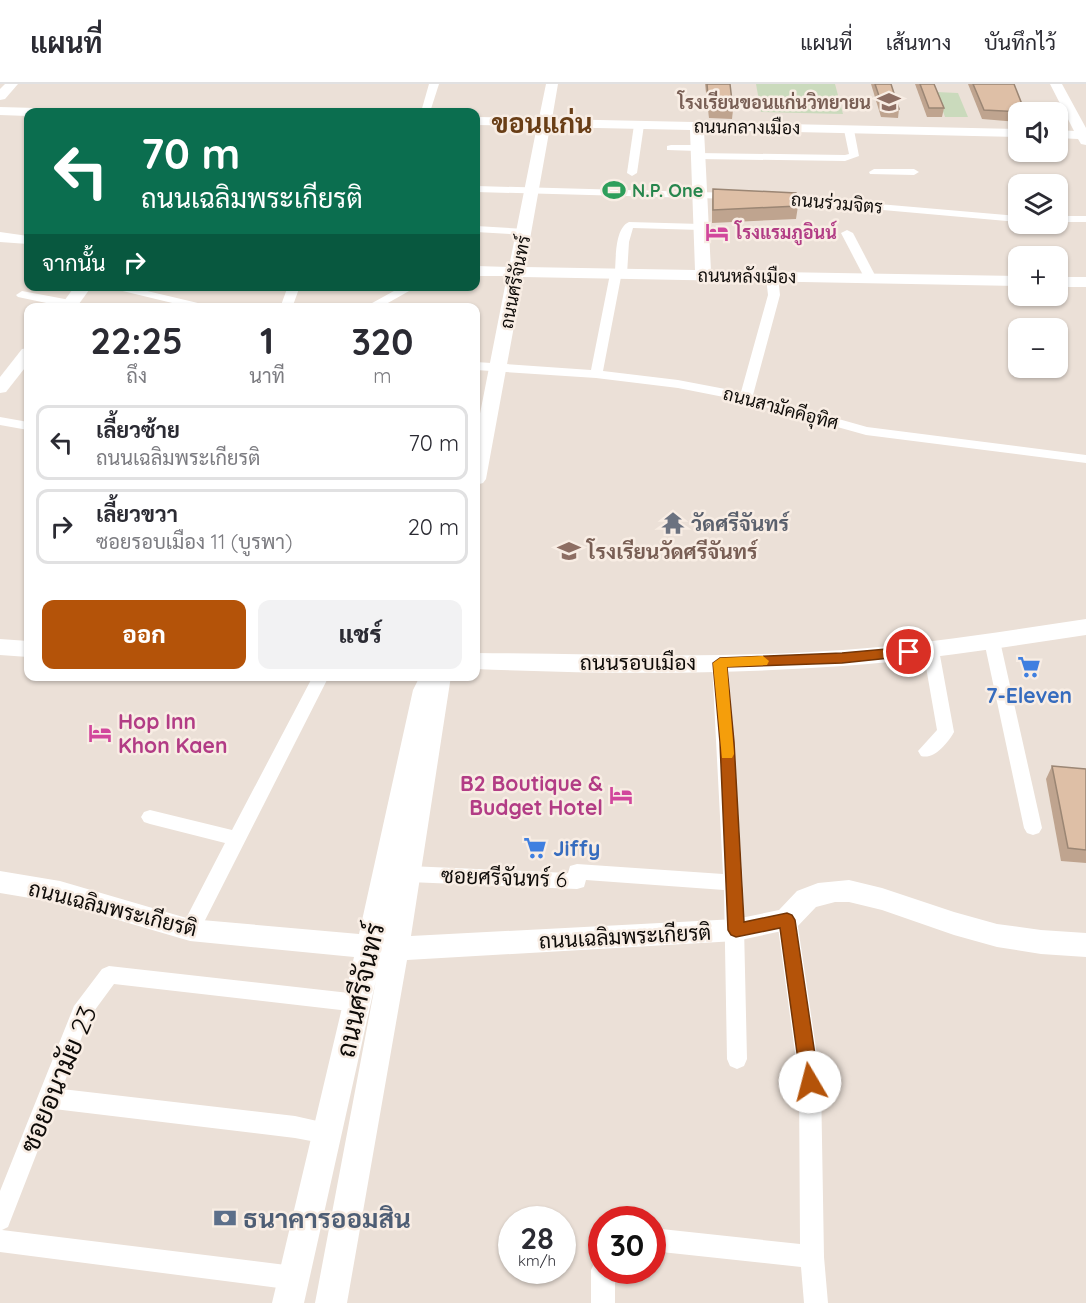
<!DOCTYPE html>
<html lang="th">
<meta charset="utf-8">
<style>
:root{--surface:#fff;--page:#f2f2f3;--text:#2b2b33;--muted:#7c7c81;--line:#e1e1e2;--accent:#b45309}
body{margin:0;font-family:Quicksand,Sarabun,sans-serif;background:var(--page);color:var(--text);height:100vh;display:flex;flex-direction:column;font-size:22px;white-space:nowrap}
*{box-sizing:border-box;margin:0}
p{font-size:20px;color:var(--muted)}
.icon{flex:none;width:33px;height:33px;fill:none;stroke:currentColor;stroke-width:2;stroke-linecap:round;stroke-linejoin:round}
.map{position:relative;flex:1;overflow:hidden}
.drawer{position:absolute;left:24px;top:219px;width:456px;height:378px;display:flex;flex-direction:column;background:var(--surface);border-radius:12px;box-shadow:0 2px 4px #0004}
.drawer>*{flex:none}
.hud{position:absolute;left:24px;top:24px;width:456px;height:183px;border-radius:12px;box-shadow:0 2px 4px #0004;background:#0b6e4f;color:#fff;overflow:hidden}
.controls{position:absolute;left:1008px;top:18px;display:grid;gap:12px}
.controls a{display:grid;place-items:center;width:60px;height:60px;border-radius:12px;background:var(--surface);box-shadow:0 2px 4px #0004;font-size:30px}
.speed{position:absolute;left:498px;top:1122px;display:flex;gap:12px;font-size:30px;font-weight:700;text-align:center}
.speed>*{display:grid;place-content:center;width:78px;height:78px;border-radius:50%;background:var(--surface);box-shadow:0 2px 4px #0004;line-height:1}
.speed small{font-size:15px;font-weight:400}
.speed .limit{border:9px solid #d22;background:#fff;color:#111}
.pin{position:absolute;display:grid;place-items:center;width:51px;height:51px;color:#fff;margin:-26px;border:3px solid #fff;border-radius:50%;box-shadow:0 2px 6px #0007}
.me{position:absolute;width:66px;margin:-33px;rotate:352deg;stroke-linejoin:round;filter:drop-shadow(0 0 4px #0008)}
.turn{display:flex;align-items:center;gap:21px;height:126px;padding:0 18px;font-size:27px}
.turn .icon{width:78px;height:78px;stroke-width:2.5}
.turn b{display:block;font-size:42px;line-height:51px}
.then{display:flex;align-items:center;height:57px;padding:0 18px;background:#0003;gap:12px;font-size:22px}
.eta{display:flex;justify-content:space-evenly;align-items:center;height:102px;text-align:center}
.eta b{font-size:36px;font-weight:800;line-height:42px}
.action{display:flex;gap:12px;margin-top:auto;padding:12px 18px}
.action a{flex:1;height:69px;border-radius:12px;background:var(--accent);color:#fff;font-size:24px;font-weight:800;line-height:69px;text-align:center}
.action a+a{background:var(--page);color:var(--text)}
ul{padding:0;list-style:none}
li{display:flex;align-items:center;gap:18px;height:75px;margin:0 12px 9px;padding:0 6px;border:3px solid var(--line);border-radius:12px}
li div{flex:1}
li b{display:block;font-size:22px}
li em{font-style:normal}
header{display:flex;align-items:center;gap:36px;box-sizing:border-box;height:84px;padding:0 30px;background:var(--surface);border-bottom:2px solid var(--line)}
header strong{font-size:28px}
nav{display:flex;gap:33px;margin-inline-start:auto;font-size:21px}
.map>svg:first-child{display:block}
.green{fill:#cadabc}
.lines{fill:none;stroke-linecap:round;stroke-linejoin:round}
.street{fill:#fff;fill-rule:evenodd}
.secondary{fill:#fff;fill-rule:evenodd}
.wall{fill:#bfa48f}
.building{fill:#debfa6;stroke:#9b8674;stroke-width:1.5}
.route{fill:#b45309;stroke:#753606;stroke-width:1.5}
.slow{fill:#f59e0b}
.labels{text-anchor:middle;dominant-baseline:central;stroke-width:5;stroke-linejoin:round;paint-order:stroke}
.far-education-label{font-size:18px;font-weight:bold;fill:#785e54;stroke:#f8ede4;text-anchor:end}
.far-street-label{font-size:18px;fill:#0e0b08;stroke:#f8ede4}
.far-leisure-label{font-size:18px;font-weight:bold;fill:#27864d;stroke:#f8ede4;text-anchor:start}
.far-hotel-label{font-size:18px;font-weight:bold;fill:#b23c85;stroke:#f8ede4;text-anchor:start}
.worship-label{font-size:21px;font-weight:bold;fill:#5b616d;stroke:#f8ede4;text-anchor:start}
.education-label{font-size:21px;font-weight:bold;fill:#785e54;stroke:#f8ede4;text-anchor:start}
.street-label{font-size:21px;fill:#0e0b08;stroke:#f8ede4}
.shop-label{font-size:21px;font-weight:bold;fill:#366cbe;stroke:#f8ede4}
.hotel-label{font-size:21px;font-weight:bold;fill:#b23c85;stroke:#f8ede4;text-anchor:start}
.near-street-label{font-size:26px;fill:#0e0b08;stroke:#f8ede4}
.near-service-label{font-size:26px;font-weight:bold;fill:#4e5e75;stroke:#f8ede4;text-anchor:start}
.far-town-label{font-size:27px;font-weight:bold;fill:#693e16;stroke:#f8ede4}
</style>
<header>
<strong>แผนที่</strong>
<nav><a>แผนที่</a><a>เส้นทาง</a><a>บันทึกไว้</a></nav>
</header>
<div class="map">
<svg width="1086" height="1219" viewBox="0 0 1086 1219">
<rect width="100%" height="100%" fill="#ebe0d7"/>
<g class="green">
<path d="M756,0h79l8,30 -82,-2z"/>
<path d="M936,8l22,1 10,24h-23z"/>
</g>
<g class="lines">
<g class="street">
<path d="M429,0h10l-9,28h-9z"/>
<path d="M639,38l5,3 -7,48 -5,3 -5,-3 7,-48z"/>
<path d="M849,43l5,3 5,26 -14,5 -147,-2 -5,-3 5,-3 147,2 4,-1 -5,-24z"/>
<path d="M671,61h26l5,3 -5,3 -30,-1v-4z"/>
<path d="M874,85h40l5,3 -5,3 -44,-1 -1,-2z"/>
<path d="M476,102l258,7 5,3 -5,3 -258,-7z"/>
<path d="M774,111l244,21v6l-248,-22v-4z"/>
<rect x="1058" y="132" width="28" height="6"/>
<path d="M629,138l72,2 5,3 -5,3 -68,-2 -4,14 -2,32 -6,3 -18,94 75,9 63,12 27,-97 -2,-18 6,-3 6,3 2,18 -27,100 114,32 219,28v8l-220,-28 -122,-34 -66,-13 -82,-10 -120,-8v-8l115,8 19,-96 5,-3c1,-14 0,-43 14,-49z"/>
<path d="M476,142l49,3 6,3 -6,3 -49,-3z"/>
<path d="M847,146l6,3 24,46 -2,2h-8l-2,-2 -24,-46z"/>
<path d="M102,202h24l93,22h-26z"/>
<path d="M288,202h12l-8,22h-12z"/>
<path d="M403,202h15l-39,22h-16z"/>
<path d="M22,207l48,9 6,4 -6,4 -52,-11 -2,-2z"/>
<path d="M0,333l28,5v8l-28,-5z"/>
<path d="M992,551l6,2 2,4 42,187 -3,5 -6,2 -6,-2 -3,-5 -40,-187 2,-4z"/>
<path d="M931,560l6,2 2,4 15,82c-6,11 -20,28 -33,24l-3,-5 19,-21 -14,-80 2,-4z"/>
<path d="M720,573l6,2 2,4 15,220 4,176 -3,7 -7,3 -7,-3 -3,-7 -3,-169 -138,-10 -2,7 -7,2 -168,-7 -7,-2 -2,-6 2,-6 7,-2 159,7 2,-7 7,-2 146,10 -11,-211 2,-4z"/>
<path d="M313,592h16l-132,260 -7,2 -7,-2 -3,-6 45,-87 -75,-19 -6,-2 -3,-5 3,-5 6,-2 82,20z"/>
<path d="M787,828l7,2 3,6 24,162 3,175 4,46h-24l-3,-36 -149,-16v-23l148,16 -1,-162 -22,-162 3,-6z"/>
<path d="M109,882l249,28 7,3 3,6 -3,6 -7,3 -244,-28 -25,34 -27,71 233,27 40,9 3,8 -3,8 -8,3 -32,-6 -241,-29 -46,118 -6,3 292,36 8,4 4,8 -4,8 -8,4 -294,-38v-61l74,-185 28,-37z"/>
<path d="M602,1175v11h13v33h-24v-33l4,-8z"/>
</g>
<g class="secondary">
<path d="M5,0h13l-13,15 -5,1v-11z"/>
<path d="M546,0h12l-6,35 466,10v8l-314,-7 7,141 307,5v10l-495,-9 -37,202 -3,4 -7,2v-51l31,-158h-31v-10l33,1 28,-141 -61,-1v-8l63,1zM550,43l140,3 5,140 -170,-3z"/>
<path d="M1050,0h12l24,44v17l-5,-1 -3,-5 -20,-1v-8l16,1z"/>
<path d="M0,23l36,1 7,4h-15v4l-28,-1z"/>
<path d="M0,148l28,4v8l-28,-2z"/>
<rect x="1058" y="193" width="28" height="10"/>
<path d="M75,202h17l-16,22h-17z"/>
<path d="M28,264v16l-22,28 -6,1v-16l22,-28z"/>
<path d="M1086,535v16c-81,12 -162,25 -243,31 -122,9 -246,8 -367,3v-16c122,1 245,6 367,-3 82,-6 162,-19 243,-31z"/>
<path d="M0,555l28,2v16l-28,-2z"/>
<path d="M420,592h31l-40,260 325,-17 43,-9 18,-19 21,-8 31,-3 33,8 72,24 43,12 44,6 45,3v24l-45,-3 -44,-7 -43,-12 -72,-25 -33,-8h-14l-19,5 -20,21 -60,13 -329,19 -60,343h-32l61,-323 -72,323h-32l82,-346 -164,-16 -130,-38 -60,-10v-22l60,10 130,38 169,15 54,-244z"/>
</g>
</g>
<g class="wall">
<path d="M705,0h25l3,26 -1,9 -23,-1z"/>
<path d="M871,0h20l8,25 -1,9 -17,-1z"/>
<path d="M915,0h19l10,24 -2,9h-15z"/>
<path d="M968,0h46l4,28v10l-36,-3z"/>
<path d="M713,105l85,17 -2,13 -84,4v-22z"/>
<path d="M1052,682l34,3v94l-25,-2 -15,-82z"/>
</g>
<g class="building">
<path d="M707,0h23l3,26 -24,-1z"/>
<path d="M875,0h16l8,25 -16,-1z"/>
<path d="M920,0h14l10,24h-15z"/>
<path d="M973,0h41l11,28 -41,-2z"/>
<path d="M713,105l83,4 2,13 -85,4z"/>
<path d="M1052,682l34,3v81l-18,-2z"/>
</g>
<path class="route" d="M909,563l6,5 -6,4 -67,7 -115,4 7,75 10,180 43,-9 5,2 3,5 24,162 -3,6 -6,3 -6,-3 -3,-6 -21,-154 -44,9 -5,-2 -3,-5 -8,-188 -7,-79 7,-5 122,-5z"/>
<path class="slow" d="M763,572l6,5 -2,4 -40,2 7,87 -2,4h-10l-9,-95 7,-5z"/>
<defs>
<g id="school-bare" transform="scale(1.8)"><path d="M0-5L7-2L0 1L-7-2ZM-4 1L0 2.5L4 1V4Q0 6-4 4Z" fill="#8d6e63" stroke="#f8ede4" stroke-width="2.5" paint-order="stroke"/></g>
<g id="stadium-bare" transform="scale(1.8)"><path d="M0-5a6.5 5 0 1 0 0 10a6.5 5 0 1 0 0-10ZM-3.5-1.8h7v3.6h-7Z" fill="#2e9e5b" stroke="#f8ede4" stroke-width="2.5" paint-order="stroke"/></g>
<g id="hotel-bare" transform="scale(1.8)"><path d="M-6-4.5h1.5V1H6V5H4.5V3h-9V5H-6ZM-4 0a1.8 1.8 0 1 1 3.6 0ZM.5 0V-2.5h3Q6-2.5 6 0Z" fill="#d1479c" stroke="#f8ede4" stroke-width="2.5" paint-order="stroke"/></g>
<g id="temple-bare" transform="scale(1.8)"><path d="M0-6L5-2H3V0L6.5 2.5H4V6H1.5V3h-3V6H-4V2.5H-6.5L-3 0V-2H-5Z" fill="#6b7280" stroke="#f8ede4" stroke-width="2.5" paint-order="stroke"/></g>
<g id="supermarket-bare" transform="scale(1.8)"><path d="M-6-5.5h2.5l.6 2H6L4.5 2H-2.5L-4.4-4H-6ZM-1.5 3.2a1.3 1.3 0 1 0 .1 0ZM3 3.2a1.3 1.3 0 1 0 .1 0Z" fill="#3f7fe0" stroke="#f8ede4" stroke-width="2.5" paint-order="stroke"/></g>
<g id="bank-bare" transform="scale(1.8)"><path d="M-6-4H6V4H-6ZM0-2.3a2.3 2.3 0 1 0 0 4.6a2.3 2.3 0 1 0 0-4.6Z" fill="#5c6f8a" stroke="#f8ede4" stroke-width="2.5" paint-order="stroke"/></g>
</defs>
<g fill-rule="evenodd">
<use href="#school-bare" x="889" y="18"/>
<use href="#stadium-bare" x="614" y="106"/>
<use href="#hotel-bare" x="717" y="148"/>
<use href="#temple-bare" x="673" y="439"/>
<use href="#school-bare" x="569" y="467"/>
<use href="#supermarket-bare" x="1029" y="583"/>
<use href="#hotel-bare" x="100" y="649"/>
<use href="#hotel-bare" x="621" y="711"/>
<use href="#supermarket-bare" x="535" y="764"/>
<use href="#bank-bare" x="225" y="1134"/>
</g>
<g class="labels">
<g class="far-education-label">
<text x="871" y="18">โรงเรียนขอนแก่นวิทยายน</text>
</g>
<g class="far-street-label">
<text transform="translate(747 43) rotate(1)">ถนนกลางเมือง</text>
<text transform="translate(837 119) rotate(5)">ถนนร่วมจิตร</text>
<text transform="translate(747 192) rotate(1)">ถนนหลังเมือง</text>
<text transform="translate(515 198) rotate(-79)">ถนนศรีจันทร์</text>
<text transform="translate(781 324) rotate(15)">ถนนสามัคคีอุทิศ</text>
</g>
<g class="far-leisure-label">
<text x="632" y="106">N.P. One</text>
</g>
<g class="far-hotel-label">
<text x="735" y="148">โรงแรมภูอินน์</text>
</g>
<g class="worship-label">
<text x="691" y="439">วัดศรีจันทร์</text>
</g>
<g class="education-label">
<text x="587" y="467">โรงเรียนวัดศรีจันทร์</text>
</g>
<g class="street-label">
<text x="638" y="578">ถนนรอบเมือง</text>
<text transform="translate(504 793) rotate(2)">ซอยศรีจันทร์ 6</text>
<text transform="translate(113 824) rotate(14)">ถนนเฉลิมพระเกียรติ</text>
<text transform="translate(625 852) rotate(-3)">ถนนเฉลิมพระเกียรติ</text>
</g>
<g class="shop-label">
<text x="1029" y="611">7-Eleven</text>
<text x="553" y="764" text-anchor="start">Jiffy</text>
</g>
<g class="hotel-label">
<text x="118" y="637">Hop Inn<tspan x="118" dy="24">Khon Kaen</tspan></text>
<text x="603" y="699" text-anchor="end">B2 Boutique &amp;<tspan x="603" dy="24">Budget Hotel</tspan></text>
</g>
<g class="near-street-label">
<text transform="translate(360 906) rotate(-77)">ถนนศรีจันทร์</text>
<text transform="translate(58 995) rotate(-67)">ซอยอนามัย 23</text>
</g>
<g class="near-service-label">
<text x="243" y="1134">ธนาคารออมสิน</text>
</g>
<g class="far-town-label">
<text x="542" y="39">ขอนแก่น</text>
</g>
</g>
</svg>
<div class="controls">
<a><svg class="icon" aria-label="sound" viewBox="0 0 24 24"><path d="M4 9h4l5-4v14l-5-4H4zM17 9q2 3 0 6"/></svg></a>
<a><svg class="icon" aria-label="layers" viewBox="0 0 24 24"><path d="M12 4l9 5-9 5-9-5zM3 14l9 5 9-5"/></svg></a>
<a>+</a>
<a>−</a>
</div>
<div class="speed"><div>28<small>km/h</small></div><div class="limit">30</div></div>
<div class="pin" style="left:909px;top:568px;background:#d93025"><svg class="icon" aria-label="arrive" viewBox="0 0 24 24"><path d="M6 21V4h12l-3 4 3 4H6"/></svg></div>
<svg class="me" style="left:810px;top:998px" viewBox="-20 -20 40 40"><circle r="19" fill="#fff"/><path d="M0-13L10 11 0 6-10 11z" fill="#b45309"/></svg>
<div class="hud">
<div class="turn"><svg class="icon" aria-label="left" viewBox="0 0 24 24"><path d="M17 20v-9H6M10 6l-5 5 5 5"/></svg><div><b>70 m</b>ถนนเฉลิมพระเกียรติ</div></div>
<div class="then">จากนั้น<svg class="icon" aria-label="right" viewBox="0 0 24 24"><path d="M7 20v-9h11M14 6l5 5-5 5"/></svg></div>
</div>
<section class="drawer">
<div class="eta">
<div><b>22:25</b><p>ถึง</p></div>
<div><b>1</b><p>นาที</p></div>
<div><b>320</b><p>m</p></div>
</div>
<ul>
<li><svg class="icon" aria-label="left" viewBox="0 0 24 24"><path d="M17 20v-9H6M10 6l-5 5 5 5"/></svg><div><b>เลี้ยวซ้าย</b><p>ถนนเฉลิมพระเกียรติ</p></div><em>70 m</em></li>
<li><svg class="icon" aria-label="right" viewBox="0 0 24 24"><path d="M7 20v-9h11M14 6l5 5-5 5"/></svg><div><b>เลี้ยวขวา</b><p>ซอยรอบเมือง 11 (บูรพา)</p></div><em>20 m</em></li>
</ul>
<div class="action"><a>ออก</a><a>แชร์</a></div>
</section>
</div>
